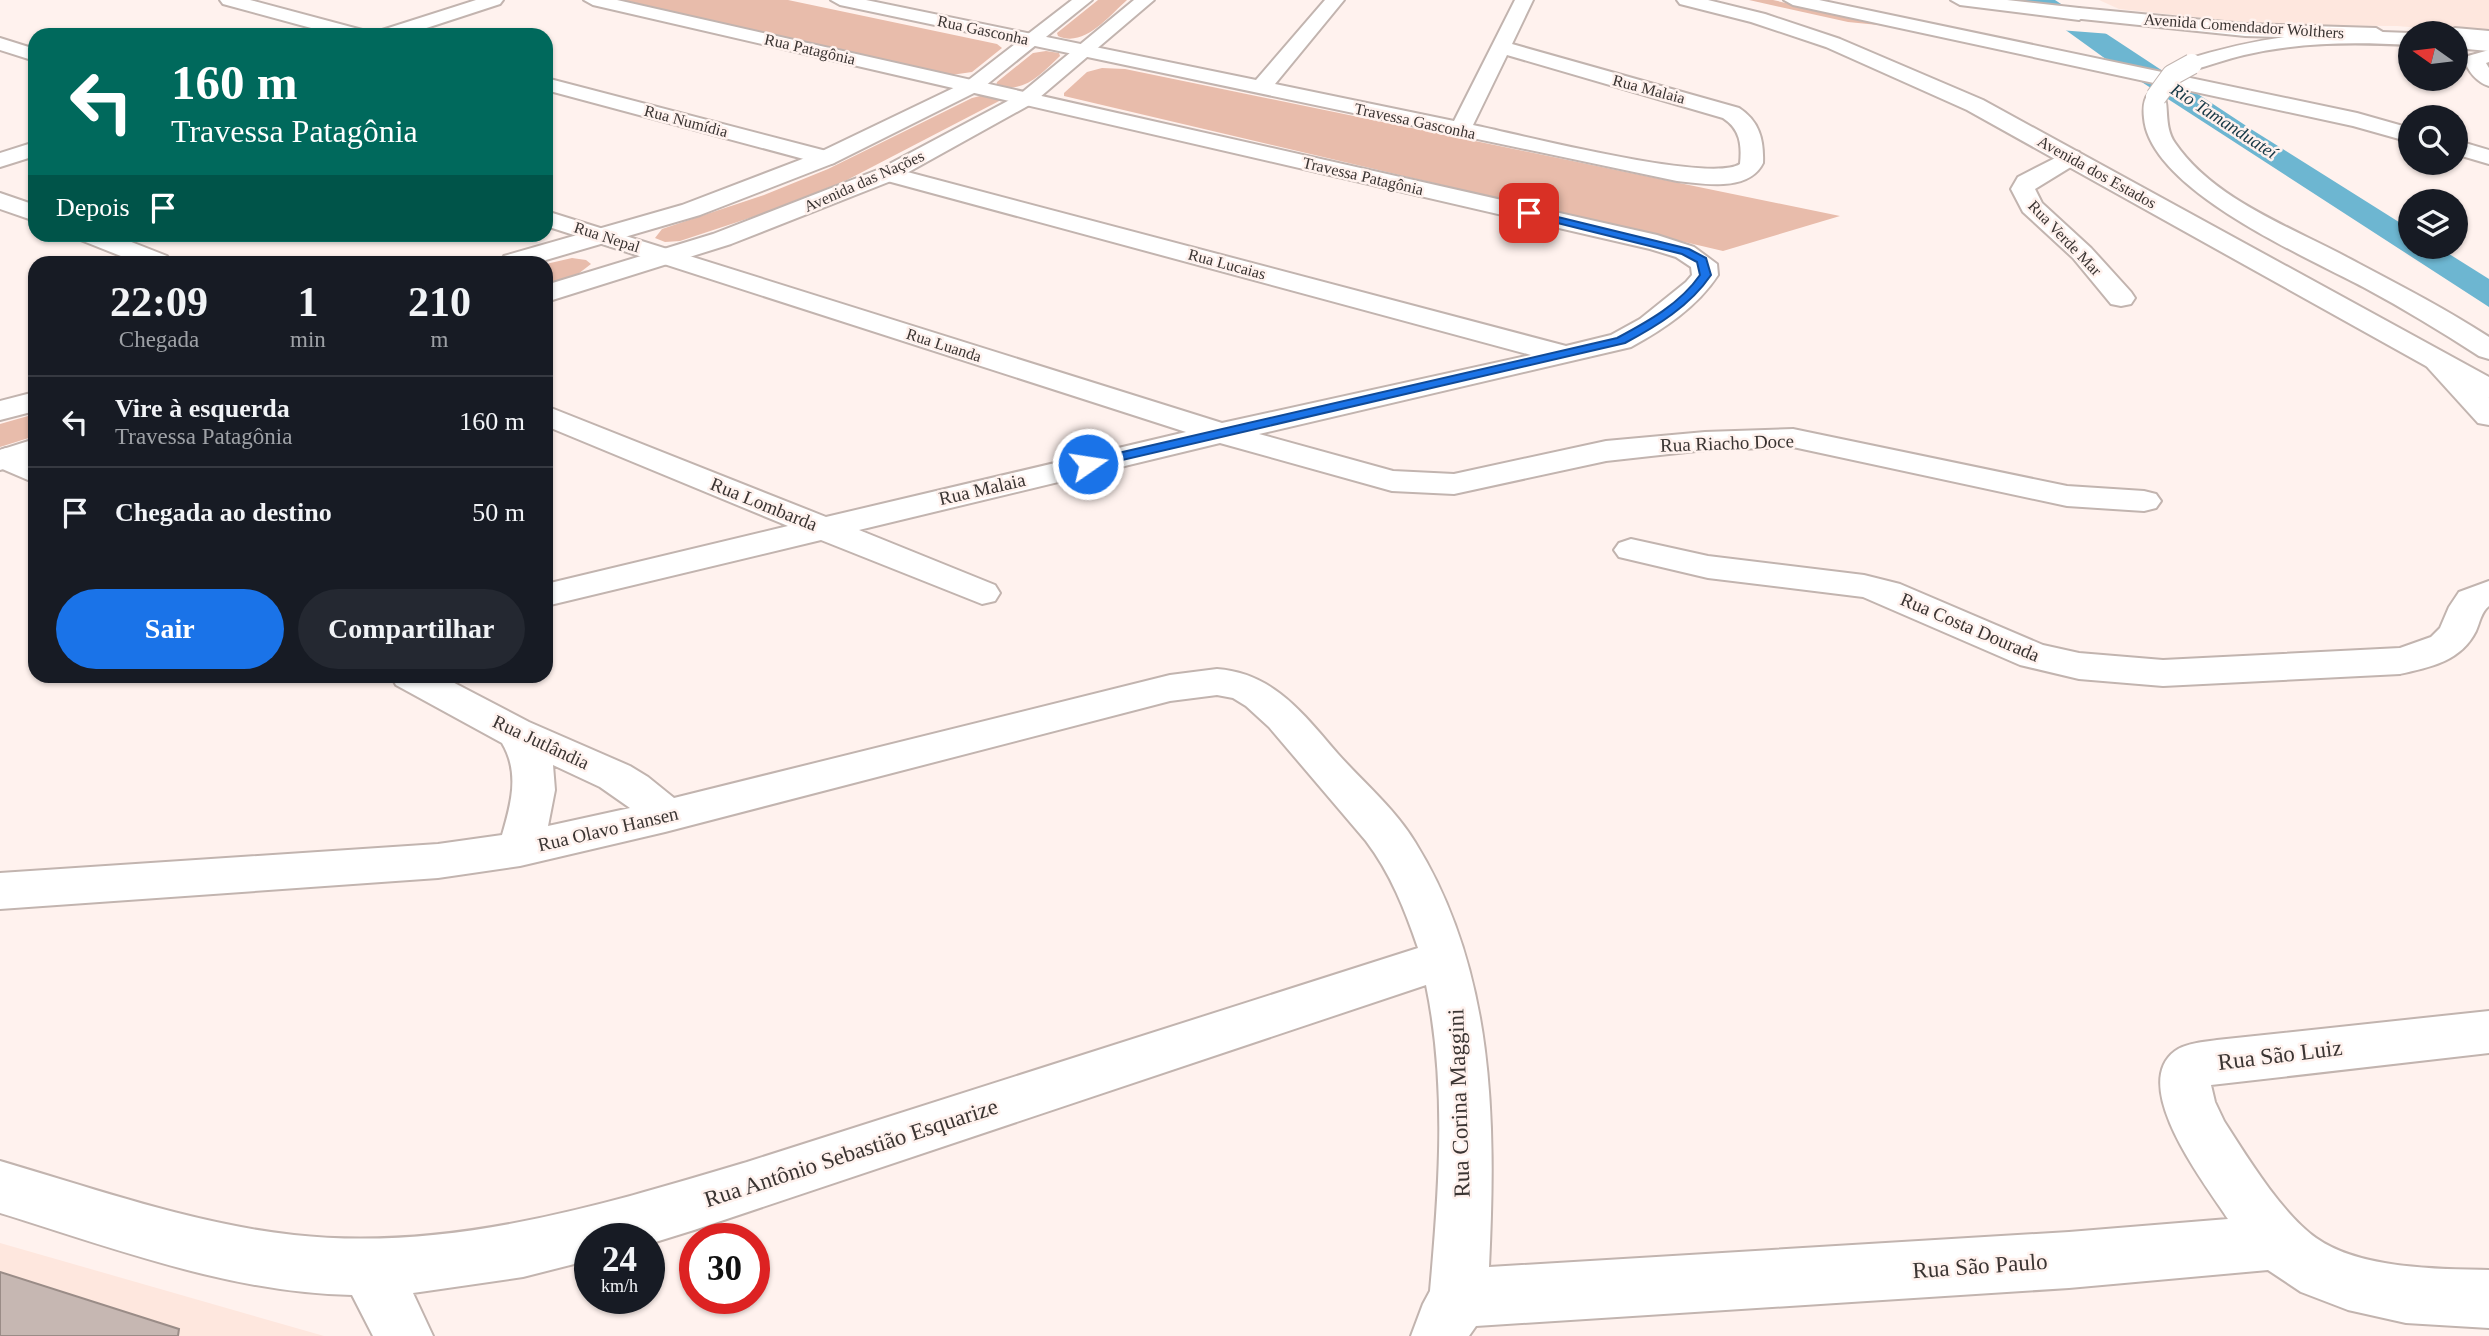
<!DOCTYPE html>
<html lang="pt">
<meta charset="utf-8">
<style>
:root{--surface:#171b24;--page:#242831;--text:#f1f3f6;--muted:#9ea1a6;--line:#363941;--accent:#1a73e8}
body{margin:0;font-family:"Times New Roman",serif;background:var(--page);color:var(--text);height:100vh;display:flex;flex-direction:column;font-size:26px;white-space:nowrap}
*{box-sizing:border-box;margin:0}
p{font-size:23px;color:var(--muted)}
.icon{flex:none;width:38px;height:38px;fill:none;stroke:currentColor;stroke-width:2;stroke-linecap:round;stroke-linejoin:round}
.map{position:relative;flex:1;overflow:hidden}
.sheet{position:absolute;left:28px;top:256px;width:525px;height:427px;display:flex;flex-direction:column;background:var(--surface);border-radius:21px;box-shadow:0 2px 5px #0004}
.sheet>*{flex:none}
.guide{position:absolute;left:28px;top:28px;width:525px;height:214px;border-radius:21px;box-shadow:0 2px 5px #0004;background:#00695c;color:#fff;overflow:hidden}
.needle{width:46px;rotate:284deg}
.buttons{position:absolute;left:2398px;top:21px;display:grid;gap:14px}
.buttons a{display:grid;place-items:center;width:70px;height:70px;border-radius:50%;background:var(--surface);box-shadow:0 2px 5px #0004;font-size:35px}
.speed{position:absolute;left:574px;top:1223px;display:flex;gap:14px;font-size:35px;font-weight:700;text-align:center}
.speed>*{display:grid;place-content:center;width:91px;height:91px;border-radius:50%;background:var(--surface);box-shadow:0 2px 5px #0004;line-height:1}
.speed small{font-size:18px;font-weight:400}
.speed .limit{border:10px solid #d22;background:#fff;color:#111}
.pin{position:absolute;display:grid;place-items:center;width:60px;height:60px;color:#fff;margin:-30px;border-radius:14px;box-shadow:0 4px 10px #0006}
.me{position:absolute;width:77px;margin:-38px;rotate:77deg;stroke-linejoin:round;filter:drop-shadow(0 0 5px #0008)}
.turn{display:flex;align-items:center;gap:24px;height:147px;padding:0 28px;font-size:32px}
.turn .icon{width:91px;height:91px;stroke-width:2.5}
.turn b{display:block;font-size:49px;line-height:60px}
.then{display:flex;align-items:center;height:66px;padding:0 28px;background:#0003;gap:14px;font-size:26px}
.eta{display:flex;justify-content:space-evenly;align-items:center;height:119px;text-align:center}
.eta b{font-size:42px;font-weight:600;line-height:49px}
.primary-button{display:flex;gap:14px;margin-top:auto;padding:14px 28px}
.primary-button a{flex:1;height:80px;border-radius:42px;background:var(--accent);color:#fff;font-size:28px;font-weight:600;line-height:80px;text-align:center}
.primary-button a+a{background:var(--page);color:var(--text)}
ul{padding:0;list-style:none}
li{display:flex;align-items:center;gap:21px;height:91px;padding:0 28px;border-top:2px solid var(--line)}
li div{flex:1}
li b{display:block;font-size:26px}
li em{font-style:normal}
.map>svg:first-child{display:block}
.built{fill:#fee7de}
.green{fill:#e8bcab}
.water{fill:#6db6d1}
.pier{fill:#fff2ee}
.building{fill:#c6b7b2;stroke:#9a8c87;stroke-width:2}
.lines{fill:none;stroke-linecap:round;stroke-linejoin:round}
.minor-casing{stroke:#c2b4af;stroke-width:4}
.major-casing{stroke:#c2b4af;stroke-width:4}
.highway-casing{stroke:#c2b4af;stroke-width:4}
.minor{fill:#fff;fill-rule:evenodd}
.major{fill:#fff;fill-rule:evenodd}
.highway{fill:#fff;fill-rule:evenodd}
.highway-bridge-casing{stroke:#c2b4af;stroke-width:22;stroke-linecap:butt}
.highway-bridge{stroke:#fff;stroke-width:20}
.route{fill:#1a73e8;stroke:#114b97;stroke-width:2}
.labels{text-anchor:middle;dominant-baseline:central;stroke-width:5;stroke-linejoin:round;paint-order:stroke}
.far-street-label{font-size:16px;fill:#3a3432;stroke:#fff2ee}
.far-water-label{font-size:18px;font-style:italic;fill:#183a47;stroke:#fff2ee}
.street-label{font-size:19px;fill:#3a3432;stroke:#fff2ee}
.near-street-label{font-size:23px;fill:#3a3432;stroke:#fff2ee}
</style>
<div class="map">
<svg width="2489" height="1336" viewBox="0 0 2489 1336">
<rect width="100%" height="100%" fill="#fff2ee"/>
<g class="built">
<path d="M2099,0h390v34l-92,-8 -127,-1 -151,-16z"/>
<path d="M0,1243l324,93h-324z"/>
</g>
<g class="green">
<path d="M623,0h165l209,44 5,4 -30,24 -21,3z"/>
<path d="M1098,0h29c-18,16 -43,48 -69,36l-1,-3z"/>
<path d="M1749,0h24l115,26 -40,-4z"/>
<path d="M1046,51l13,2 1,3c-19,18 -36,38 -64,30l1,-4 36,-29z"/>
<path d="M1102,68l23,1 715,147 -117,35 -659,-155v-3l23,-21z"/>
<path d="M984,95l17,5 -154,80 -76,31 -91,30 -15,1 -10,-4 7,-9 102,-34 64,-26 144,-71z"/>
<path d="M572,258l14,2 5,4 -13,10 -32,10v-20z"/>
<path d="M35,414v22l-35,11v-23z"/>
</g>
<path class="water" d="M2024,0h31l199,131 156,98v18h28l51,32v28l-386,-250z"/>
<path class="pier" d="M2023,4l49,5 39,25 -52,-4z"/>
<path class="building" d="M0,1272l179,57 -1,7h-178z"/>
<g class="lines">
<g class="minor-casing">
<g id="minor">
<path d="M220,0h30l116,31 3,4h-32l-114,-31z"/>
<path d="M476,0h27l-3,4 -95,31h-29l3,-4z"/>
<path d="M584,0h33l1040,235 37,12 23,17 1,11c-21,32 -54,54 -87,72l-372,87 134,37 61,3 152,-33 99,-9 88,-3 274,57 77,5 12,3 5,7 -5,7 -12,3 -77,-5 -274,-59 -88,3 -99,11 -152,33 -62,-3 -172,-48 -361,87 136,55 5,8 -5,8 -13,3 -161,-64 -275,66v-22l242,-58 -242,-100v-20l280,111 360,-85 -640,-206v-15l676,212 309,-68 -651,-176 -4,-5 4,-5h16l670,177 45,-11 29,-16 46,-37 6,-7 -1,-8 -15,-10 -26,-8 -1057,-244z"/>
<path d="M831,0h35l390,80 69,-80h19l-69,84 179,37 61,-121h18l-21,44 227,64c20,13 25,31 24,55 -14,29 -59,21 -86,18l-837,-176zM1507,55l216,63c17,11 19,26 17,46 -29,20 -223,-30 -267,-39z"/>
<path d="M0,38l35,11v12l-35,-11z"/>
<path d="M2489,50v12l-3,1 3,5v18c-11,-3 -22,-15 -24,-26l3,-4z"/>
<path d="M546,78l288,75 3,5 -3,5 -8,2 -280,-75z"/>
<path d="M35,142v14l-35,11v-14z"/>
<path d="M2071,150l8,2 3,5 -3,5 -44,27 7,14 49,45 40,44 4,6 -4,6 -10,2 -10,-2 -38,-46 -50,-46 -12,-23 7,-12z"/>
<path d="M0,193l35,12v16l-35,-12z"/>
<path d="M75,234h36l56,22 4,6h-35l-58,-23z"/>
<path d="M2439,354l10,3 40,41v27l-11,-2 -49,-54 -5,-6 5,-6z"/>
<path d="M6,448l29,12v23l-35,-15v-18z"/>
<path d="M1631,539l77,17 156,19 36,9 143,61 36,8 84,7 237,-12 31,-11 9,-9 9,-21 10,-15 30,-11v25c-8,6 -9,16 -13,25 -15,30 -45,36 -76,43l-237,12 -84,-7 -59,-14 -157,-68 -155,-19 -89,-21 -5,-7 5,-7z"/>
<path d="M1217,669c57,4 87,46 121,85 26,29 57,55 77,88 80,129 81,278 74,425l580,-35 159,-13c-22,-34 -100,-133 -53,-168 11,-8 29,-9 42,-11l272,-29v42l-278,32 4,17 9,19c23,36 58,93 92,117 44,31 121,31 173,32v58l-83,-5 -58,-13 -47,-18 -33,-22 -199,18 -593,38 -7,10h-58l12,-32 7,-13c9,-101 17,-205 -4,-306l-732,245 -45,14v-5h-59v21l-67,17 -110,16 20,43h-60l-21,-41c-121,-2 -238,-47 -352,-82v-52c96,28 194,63 294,74 154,17 306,-29 453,-73l671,-214c-13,-38 -27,-74 -52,-107l-97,-114 -23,-21 -13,-8 -16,-3 -47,6 -505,131 -145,34 -82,12 -438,31v-36l438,-29 64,-9c9,-31 18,-62 0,-92l-106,-58 -5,-9h50l88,46 101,44 18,11 26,21 496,-123zM553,765l47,22 30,21 -82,18 7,-36z"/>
</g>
</g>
<g class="major-casing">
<g id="major">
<path d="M1072,0h20l-112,90 -146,73 -134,52 -161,47h-39l4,-6 178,-51 136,-52 148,-71z"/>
<path d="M1134,0h20l-121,103 -137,76 -165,65 -185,58v-17l167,-51 167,-65 139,-74z"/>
<path d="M2079,8l166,16 131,4 10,6 -10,6 -131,-4 -173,-18 -2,-4 2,-4z"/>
<path d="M2455,28l34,3v12l-34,-3v-7h-9z"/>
<path d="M35,392v19l-35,9v-19z"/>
<path d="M35,439v20l-35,11v-20z"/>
</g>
</g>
<g class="highway-casing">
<g id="highway">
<path d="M1677,0h31l57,14 75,25 143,61 506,277v21l-11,-3 -511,-285 -141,-63 -75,-25 -71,-18z"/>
<path d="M1784,0h35l538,113 53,15v14l-57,-16 -560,-121z"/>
<path d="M1951,0h56l72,8 9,6 -9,6 -119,-15z"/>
<path d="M2355,31l55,2v12c-56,-3 -112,-3 -166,10 -18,4 -35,11 -52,15l-7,-2 -3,-4 3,-4c56,-18 111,-27 170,-29z"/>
<path d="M2455,36l34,3v12l-34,-3z"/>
<path d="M2156,91l7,2c7,10 0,33 12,50 37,54 108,81 164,110 51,27 102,53 150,84v22l-10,-3c-37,-24 -75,-47 -114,-68 -58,-31 -215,-98 -221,-170 -1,-9 -1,-18 5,-25z"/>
<path d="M2455,140l34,10v14l-34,-10z"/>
</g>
</g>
<use href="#minor" class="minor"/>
<use href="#major" class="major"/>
<use href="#highway" class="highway"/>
<g class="highway-bridge-casing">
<path id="highway-bridge" d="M2156,97l16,-22 20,-11"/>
</g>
<use href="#highway-bridge" class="highway-bridge"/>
</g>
<path class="route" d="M1529,210l160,39 17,9 5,17c-21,31 -54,51 -86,68l-537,125 -7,-4 7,-4 529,-122c30,-16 63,-34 83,-63l-3,-13 -15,-8 -157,-39v-4z"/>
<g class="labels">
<g class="far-street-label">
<text transform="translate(2244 26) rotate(4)">Avenida Comendador Wolthers</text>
<text transform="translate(983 30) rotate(12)">Rua Gasconha</text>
<text transform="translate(810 49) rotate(13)">Rua Patagônia</text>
<text transform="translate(1649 89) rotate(15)">Rua Malaia</text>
<text transform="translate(686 121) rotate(15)">Rua Numídia</text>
<text transform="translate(1415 121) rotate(12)">Travessa Gasconha</text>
<text transform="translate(2097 172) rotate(29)">Avenida dos Estados</text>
<text transform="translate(1363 176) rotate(13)">Travessa Patagônia</text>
<text transform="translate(864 181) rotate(-24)">Avenida das Nações</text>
<text transform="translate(607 237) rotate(18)">Rua Nepal</text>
<text transform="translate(2065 238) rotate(46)">Rua Verde Mar</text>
<text transform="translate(1227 264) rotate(15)">Rua Lucaias</text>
<text transform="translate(944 345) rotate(18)">Rua Luanda</text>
</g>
<g class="far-water-label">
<text transform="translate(2224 121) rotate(33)">Rio Tamanduateí</text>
</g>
<g class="street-label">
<text transform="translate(1727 443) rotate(-2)">Rua Riacho Doce</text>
<text transform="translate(982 489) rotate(-13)">Rua Malaia</text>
<text transform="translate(764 504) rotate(22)">Rua Lombarda</text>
<text transform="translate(1970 627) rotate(23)">Rua Costa Dourada</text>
<text transform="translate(541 742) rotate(25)">Rua Jutlândia</text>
<text transform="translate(608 829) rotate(-13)">Rua Olavo Hansen</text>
</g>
<g class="near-street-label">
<text transform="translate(2280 1055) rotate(-7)">Rua São Luiz</text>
<text transform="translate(1459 1103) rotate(-92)">Rua Corina Maggini</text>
<text transform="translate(851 1153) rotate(-18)">Rua Antônio Sebastião Esquarize</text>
<text transform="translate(1980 1266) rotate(-4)">Rua São Paulo</text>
</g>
</g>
</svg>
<div class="buttons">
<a><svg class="needle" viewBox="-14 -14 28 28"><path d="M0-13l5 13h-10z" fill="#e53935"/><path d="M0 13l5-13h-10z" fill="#9ea1a6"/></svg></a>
<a><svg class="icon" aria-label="search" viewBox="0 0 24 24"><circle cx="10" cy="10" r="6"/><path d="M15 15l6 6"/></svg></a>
<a><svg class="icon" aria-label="layers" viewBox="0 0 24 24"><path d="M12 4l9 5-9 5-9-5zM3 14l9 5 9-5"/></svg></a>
</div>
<div class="speed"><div>24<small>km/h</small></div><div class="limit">30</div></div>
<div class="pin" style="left:1529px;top:213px;background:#d93025"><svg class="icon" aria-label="arrive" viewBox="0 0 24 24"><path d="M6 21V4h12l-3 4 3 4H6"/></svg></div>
<svg class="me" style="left:1088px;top:464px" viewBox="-20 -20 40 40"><circle r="17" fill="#1a73e8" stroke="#fff" stroke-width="3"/><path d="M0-11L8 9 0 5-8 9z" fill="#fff"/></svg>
<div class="guide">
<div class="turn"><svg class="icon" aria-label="left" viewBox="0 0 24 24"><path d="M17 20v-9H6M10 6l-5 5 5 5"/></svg><div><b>160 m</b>Travessa Patagônia</div></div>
<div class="then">Depois<svg class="icon" aria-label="arrive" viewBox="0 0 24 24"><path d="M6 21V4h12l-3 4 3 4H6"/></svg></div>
</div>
<section class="sheet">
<div class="eta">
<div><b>22:09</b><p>Chegada</p></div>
<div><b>1</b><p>min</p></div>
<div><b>210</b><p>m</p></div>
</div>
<ul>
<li><svg class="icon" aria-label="left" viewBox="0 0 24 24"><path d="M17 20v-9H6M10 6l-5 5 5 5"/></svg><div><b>Vire à esquerda</b><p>Travessa Patagônia</p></div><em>160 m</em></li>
<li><svg class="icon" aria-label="arrive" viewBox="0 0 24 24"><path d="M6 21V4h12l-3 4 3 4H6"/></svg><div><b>Chegada ao destino</b></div><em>50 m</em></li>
</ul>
<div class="primary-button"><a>Sair</a><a>Compartilhar</a></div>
</section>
</div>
